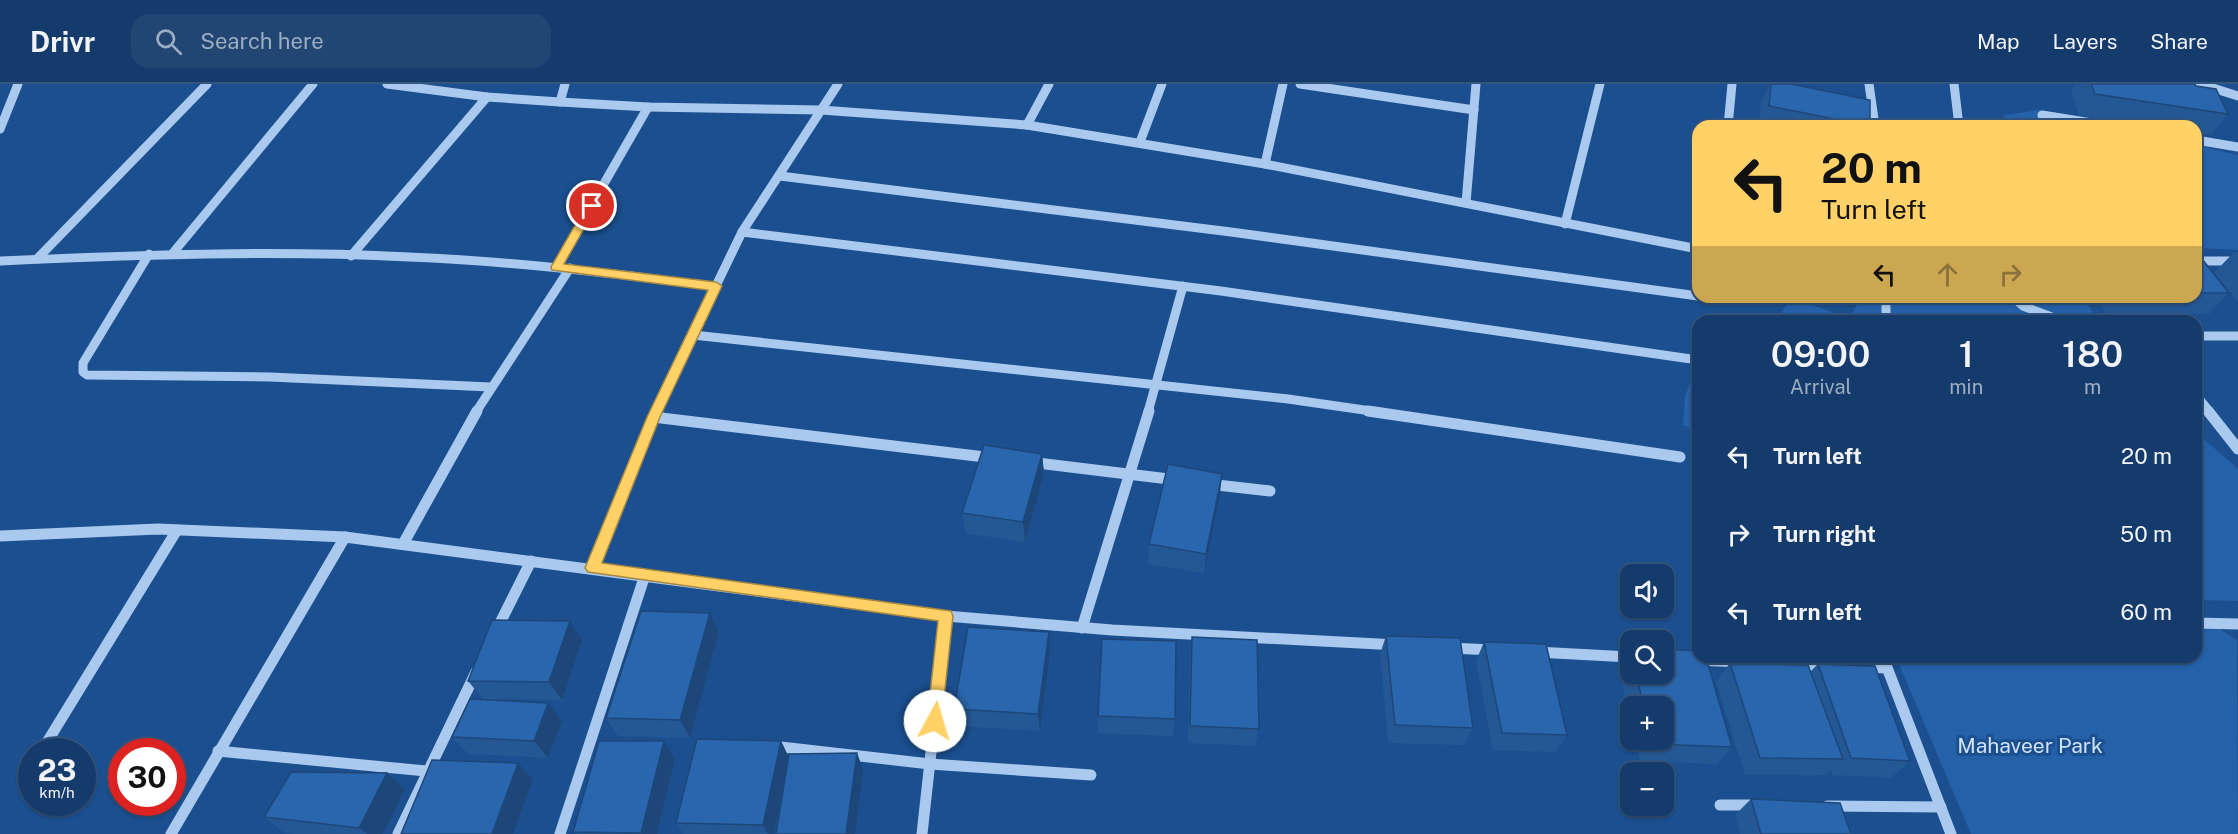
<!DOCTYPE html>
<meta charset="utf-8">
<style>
:root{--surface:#143b6b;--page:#214673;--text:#f1f3f6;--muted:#9dadc1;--line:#33557e}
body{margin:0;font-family:"Public Sans",sans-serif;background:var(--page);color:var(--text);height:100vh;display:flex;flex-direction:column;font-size:22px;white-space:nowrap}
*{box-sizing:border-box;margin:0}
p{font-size:20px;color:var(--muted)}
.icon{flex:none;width:33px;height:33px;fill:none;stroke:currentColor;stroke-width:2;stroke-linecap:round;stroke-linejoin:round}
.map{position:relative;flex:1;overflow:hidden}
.panel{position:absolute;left:1692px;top:231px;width:510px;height:348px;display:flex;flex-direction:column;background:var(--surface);border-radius:18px;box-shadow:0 2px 4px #0004,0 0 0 2px var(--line)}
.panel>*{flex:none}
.banner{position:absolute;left:1692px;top:36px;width:510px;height:183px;border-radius:18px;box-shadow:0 2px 4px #0004,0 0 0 2px var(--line);background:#ffd166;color:#111;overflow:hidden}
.tools{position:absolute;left:1620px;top:480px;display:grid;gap:12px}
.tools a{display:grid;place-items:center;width:54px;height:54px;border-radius:12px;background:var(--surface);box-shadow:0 2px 4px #0004,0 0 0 2px var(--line);font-size:30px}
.speed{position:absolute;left:18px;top:654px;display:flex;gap:12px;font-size:30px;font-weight:700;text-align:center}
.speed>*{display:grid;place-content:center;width:78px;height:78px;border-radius:50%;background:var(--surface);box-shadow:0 2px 4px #0004,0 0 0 2px var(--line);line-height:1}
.speed small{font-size:15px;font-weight:400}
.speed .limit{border:9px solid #d22;background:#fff;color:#111}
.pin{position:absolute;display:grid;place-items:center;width:51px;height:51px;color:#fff;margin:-26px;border:3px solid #fff;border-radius:50%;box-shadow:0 2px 6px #0007}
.me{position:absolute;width:66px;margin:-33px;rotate:6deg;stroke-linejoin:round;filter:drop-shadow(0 0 4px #0008)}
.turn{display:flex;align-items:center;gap:21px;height:126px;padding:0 30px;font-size:27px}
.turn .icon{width:78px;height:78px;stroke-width:2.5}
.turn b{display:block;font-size:42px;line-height:51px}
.lanes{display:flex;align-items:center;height:57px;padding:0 30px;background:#0003;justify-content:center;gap:30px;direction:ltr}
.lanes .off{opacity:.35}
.eta{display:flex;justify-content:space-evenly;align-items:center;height:102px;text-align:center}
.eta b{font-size:36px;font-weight:600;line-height:42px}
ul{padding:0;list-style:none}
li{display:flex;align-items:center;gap:18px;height:78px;padding:0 30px}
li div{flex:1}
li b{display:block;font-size:22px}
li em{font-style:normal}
header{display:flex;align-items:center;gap:36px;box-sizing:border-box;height:84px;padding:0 30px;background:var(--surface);border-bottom:2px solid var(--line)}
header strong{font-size:28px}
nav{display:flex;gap:33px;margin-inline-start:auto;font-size:21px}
.search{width:420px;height:54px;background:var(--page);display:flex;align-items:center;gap:15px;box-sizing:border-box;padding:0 21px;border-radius:18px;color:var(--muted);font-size:22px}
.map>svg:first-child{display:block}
.green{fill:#2461a8}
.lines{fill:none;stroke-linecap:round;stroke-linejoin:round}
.minor-far1{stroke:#a9c9ee;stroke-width:9}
.minor{stroke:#a9c9ee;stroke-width:11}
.wall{fill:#245895}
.shaded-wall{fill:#1d4779}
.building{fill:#2a66ad;stroke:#1d4779;stroke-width:1.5}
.route{fill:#ffd166;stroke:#a68842;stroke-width:1.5}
.labels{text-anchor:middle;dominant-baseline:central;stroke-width:6;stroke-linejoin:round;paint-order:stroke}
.park-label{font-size:21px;fill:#cfe3fa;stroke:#1b4f8f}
</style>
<header>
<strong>Drivr</strong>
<div class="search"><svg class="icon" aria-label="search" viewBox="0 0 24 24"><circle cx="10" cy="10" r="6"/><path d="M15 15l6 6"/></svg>Search here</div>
<nav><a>Map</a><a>Layers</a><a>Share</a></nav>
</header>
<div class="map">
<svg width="2238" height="750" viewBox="0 0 2238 750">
<rect width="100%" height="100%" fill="#1b4f8f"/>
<g class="green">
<path d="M2039,26l71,16h-104l-2,-11z"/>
<path d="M2196,61l42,10v95l-42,-2z"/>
<path d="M1790,213l59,21 13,-21h221l15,24h-320z"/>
<path d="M1697,276h1v71l-15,-6 2,-28z"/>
<path d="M2196,348l42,37v132l-42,-1z"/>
<path d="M2196,540l19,2 22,14 1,194h-267l-75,-177h300z"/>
</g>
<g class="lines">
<g class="minor-far1">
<path d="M387,0l100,13 73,5 88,5 173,3 206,15 238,39 433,85"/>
<path d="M1300,0l174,26"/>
<path d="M1869,0l6,42"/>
<path d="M1954,0l5,42"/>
<path d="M2200,0l38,12"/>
<path d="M560,18l5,-18"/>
<path d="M1027,41l22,-41"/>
<path d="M1728,42l4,-42"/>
<path d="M2045,42l-3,-11 69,11"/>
<path d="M0,45l18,-45"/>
<path d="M2196,56l42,7"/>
<path d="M1140,58l22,-58"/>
<path d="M1265,80l18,-80"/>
<path d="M780,92l451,56 467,64"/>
<path d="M1466,119l10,-119"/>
<path d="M1565,140l35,-140"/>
<path d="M742,148l479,59 477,69"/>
<path d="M149,170l-66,109v9l4,3 183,2 220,10"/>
<path d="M172,170l141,-170"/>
<path d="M351,172l136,-159"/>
<path d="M37,175l170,-175"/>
<path d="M0,177c136,-6 272,-11 409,-4 103,4 205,16 307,30"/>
<path d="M2196,177h42"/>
<path d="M556,183l92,-160"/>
<path d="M1886,213v24"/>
<path d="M2013,213l10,9 39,15"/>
<path d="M693,251l595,64 90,13"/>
<path d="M2196,252h42"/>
<path d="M2196,311l14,17"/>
<path d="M476,328l94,-144"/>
<path d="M655,328l87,-180 96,-148"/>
<path d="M1148,328l35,-126"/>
</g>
<g class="minor">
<path d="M1368,327l312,46"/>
<path d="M2208,327l30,38"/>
<path d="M653,333l340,41"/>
<path d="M1029,378l148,18"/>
<path d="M1208,400l62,7"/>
<path d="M0,452l158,-7 187,8 601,79 166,14 285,15"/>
<path d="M403,460l74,-133"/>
<path d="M593,484l63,-157"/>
<path d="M2196,539l42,1"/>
<path d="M1082,544l67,-217"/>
<path d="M496,547l35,-70"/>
<path d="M1449,564l44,2"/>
<path d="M1536,568l94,5"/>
<path d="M1883,573l68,177"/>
<path d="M1694,576l137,6"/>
<path d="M1862,583l25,1"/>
<path d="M772,662l158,18 161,11"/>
<path d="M218,667l208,20"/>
<path d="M41,668l136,-222"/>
<path d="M24,694l8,-12"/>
<path d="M1720,721h38"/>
<path d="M1827,722l114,1"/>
<path d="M171,750l174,-297"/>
<path d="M398,750l78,-162"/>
<path d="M560,750l85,-259"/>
<path d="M922,750l24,-218"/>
</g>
</g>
<g class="wall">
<path d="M1770,0h21l79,42h-111l2,-25z"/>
<path d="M2076,0h119l1,2 32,28 -17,21 -15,-3v-6h-44l-73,-11 -8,-24z"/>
<path d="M2234,168h4v50l-24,-29z"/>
<path d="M2196,170l33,39 -20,21 -103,-1 -11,-16h101z"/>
<path d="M1042,370l2,20 -19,68 -60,-9 -3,-20z"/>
<path d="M1220,410l-16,79 -56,-9 1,-20z"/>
<path d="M710,529l9,19 -29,106 -72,-2 -12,-18z"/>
<path d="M570,537l12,19 -20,60 -79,-1 -15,-18z"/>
<path d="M1049,548l1,19 -10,80 -82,-5 -4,-17z"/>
<path d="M1386,552l87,92 -9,17 -76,-2 -8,-89z"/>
<path d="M1192,553l67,92 -4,17 -67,-3 2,-88z"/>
<path d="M1484,558l83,93 -11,17 -63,-2 -17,-89z"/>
<path d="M1630,564v26h34l68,73 -15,17 -77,-3 -5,-21h29v-34h-34v14l-12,-54z"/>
<path d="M1730,579l80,9 8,-8 92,97 -19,17 -58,-3 -2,-5 -5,5 -81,-1 -29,-92z"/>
<path d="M1098,632l77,3 -2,17 -75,-3z"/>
<path d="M562,637l-14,37 -80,-4 -16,-17z"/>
<path d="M664,657l11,17 -18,76h-83l-1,-2z"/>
<path d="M781,657l8,17 74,11 -75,-4 -14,69h-91l-7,-11z"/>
<path d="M405,705l-22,45h-87l-11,-1 -21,-16z"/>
<path d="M1751,715l100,35h-111l-5,-19z"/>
</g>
<g class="shaded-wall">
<path d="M1042,370l2,20 -19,68 -2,-20z"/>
<path d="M1222,390l-2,20 -16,79 2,-19z"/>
<path d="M710,529l9,19 -29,106 -10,-18z"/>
<path d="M570,537l12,19 -20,60 -13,-18z"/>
<path d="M1049,548l1,19 -10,80 -2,-17z"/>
<path d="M548,619l14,18 -14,37 -14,-17z"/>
<path d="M664,657l11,17 -18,76h-15l-1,-1z"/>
<path d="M781,657l8,17 -15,76h-6l-5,-9z"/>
<path d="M857,669l6,16 -8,65h-9z"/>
<path d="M518,679l15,17 -20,54h-21z"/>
<path d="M387,689l18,16 -22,45h-16l-8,-6z"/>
</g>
<g class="building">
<path d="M1771,0h20l79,16v26l-101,-20z"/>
<path d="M2091,0h104l1,2 20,3 12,25 -133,-20z"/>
<path d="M2196,170h2l31,39h-33z"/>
<path d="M984,361l58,9 -19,68 -61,-9z"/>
<path d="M1168,380l54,10 -16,80 -57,-10z"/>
<path d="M641,527l69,2 -30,107 -74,-2z"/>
<path d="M492,536l78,1 -21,61 -81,-1z"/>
<path d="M968,543l81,5 -11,82 -84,-5z"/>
<path d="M1386,552l74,2 13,90 -78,-3z"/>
<path d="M1192,553l65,3 2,89 -69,-3z"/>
<path d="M1102,555l74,2 -1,78 -77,-3z"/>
<path d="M1484,558l62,2 21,91 -65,-2z"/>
<path d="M1664,565l34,2v6h8l26,90 -79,-3 -1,-4h12v-34h-20l-8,-32h28z"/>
<path d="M1730,579l78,2 35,94 -83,-1z"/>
<path d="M1818,580l57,2 35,95 -59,-3z"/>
<path d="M470,615l78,4 -14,38 -82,-4z"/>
<path d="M697,655l84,2 -18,84 -87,-2z"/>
<path d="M599,657h65l-23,92 -68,-1z"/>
<path d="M857,669l-11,81h-70l13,-80z"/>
<path d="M432,676l86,3 -26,71h-91z"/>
<path d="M291,688l96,1 -28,55 -95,-11z"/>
<path d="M1751,715l89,4 11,31h-90z"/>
</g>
<path class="route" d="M592,118l5,4 -33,58 152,18 6,4 -62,131 -58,146 349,48 2,5 -12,110 -6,2 -5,-2 -3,-5 11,-100 -350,-49 -3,-4 62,-151 61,-127 -156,-20 -1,-3 35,-61z"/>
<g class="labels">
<g class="park-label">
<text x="2030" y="661">Mahaveer Park</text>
</g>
</g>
</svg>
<div class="tools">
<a><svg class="icon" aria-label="sound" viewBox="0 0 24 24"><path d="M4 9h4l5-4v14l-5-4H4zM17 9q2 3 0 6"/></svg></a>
<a><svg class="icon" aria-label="search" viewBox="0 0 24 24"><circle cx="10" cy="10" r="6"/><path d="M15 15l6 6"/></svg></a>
<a>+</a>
<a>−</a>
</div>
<div class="speed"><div>23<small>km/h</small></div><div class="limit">30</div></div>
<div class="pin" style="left:592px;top:122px;background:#d93025"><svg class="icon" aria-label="arrive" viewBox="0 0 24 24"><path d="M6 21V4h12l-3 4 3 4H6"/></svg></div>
<svg class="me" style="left:935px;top:637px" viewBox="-20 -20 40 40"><circle r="19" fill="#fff"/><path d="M0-13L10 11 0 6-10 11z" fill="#ffd166"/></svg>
<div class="banner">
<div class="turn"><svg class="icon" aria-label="left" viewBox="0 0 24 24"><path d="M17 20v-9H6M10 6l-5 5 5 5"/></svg><div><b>20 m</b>Turn left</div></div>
<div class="lanes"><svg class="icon" aria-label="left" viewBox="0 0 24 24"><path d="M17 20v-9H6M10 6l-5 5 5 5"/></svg><svg class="icon off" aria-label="ahead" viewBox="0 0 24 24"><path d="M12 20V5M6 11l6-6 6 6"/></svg><svg class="icon off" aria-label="right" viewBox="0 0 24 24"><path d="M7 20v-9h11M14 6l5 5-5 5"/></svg></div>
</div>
<section class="panel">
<div class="eta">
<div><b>09:00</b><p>Arrival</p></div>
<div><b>1</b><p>min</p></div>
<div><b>180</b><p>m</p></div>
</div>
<ul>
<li><svg class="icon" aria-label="left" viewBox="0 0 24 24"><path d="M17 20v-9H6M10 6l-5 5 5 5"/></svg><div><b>Turn left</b></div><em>20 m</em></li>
<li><svg class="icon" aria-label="right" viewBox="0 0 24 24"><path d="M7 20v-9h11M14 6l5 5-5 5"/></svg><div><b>Turn right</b></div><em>50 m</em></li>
<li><svg class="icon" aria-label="left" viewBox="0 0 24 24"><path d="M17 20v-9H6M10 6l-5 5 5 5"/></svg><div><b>Turn left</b></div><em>60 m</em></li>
</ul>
</section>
</div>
